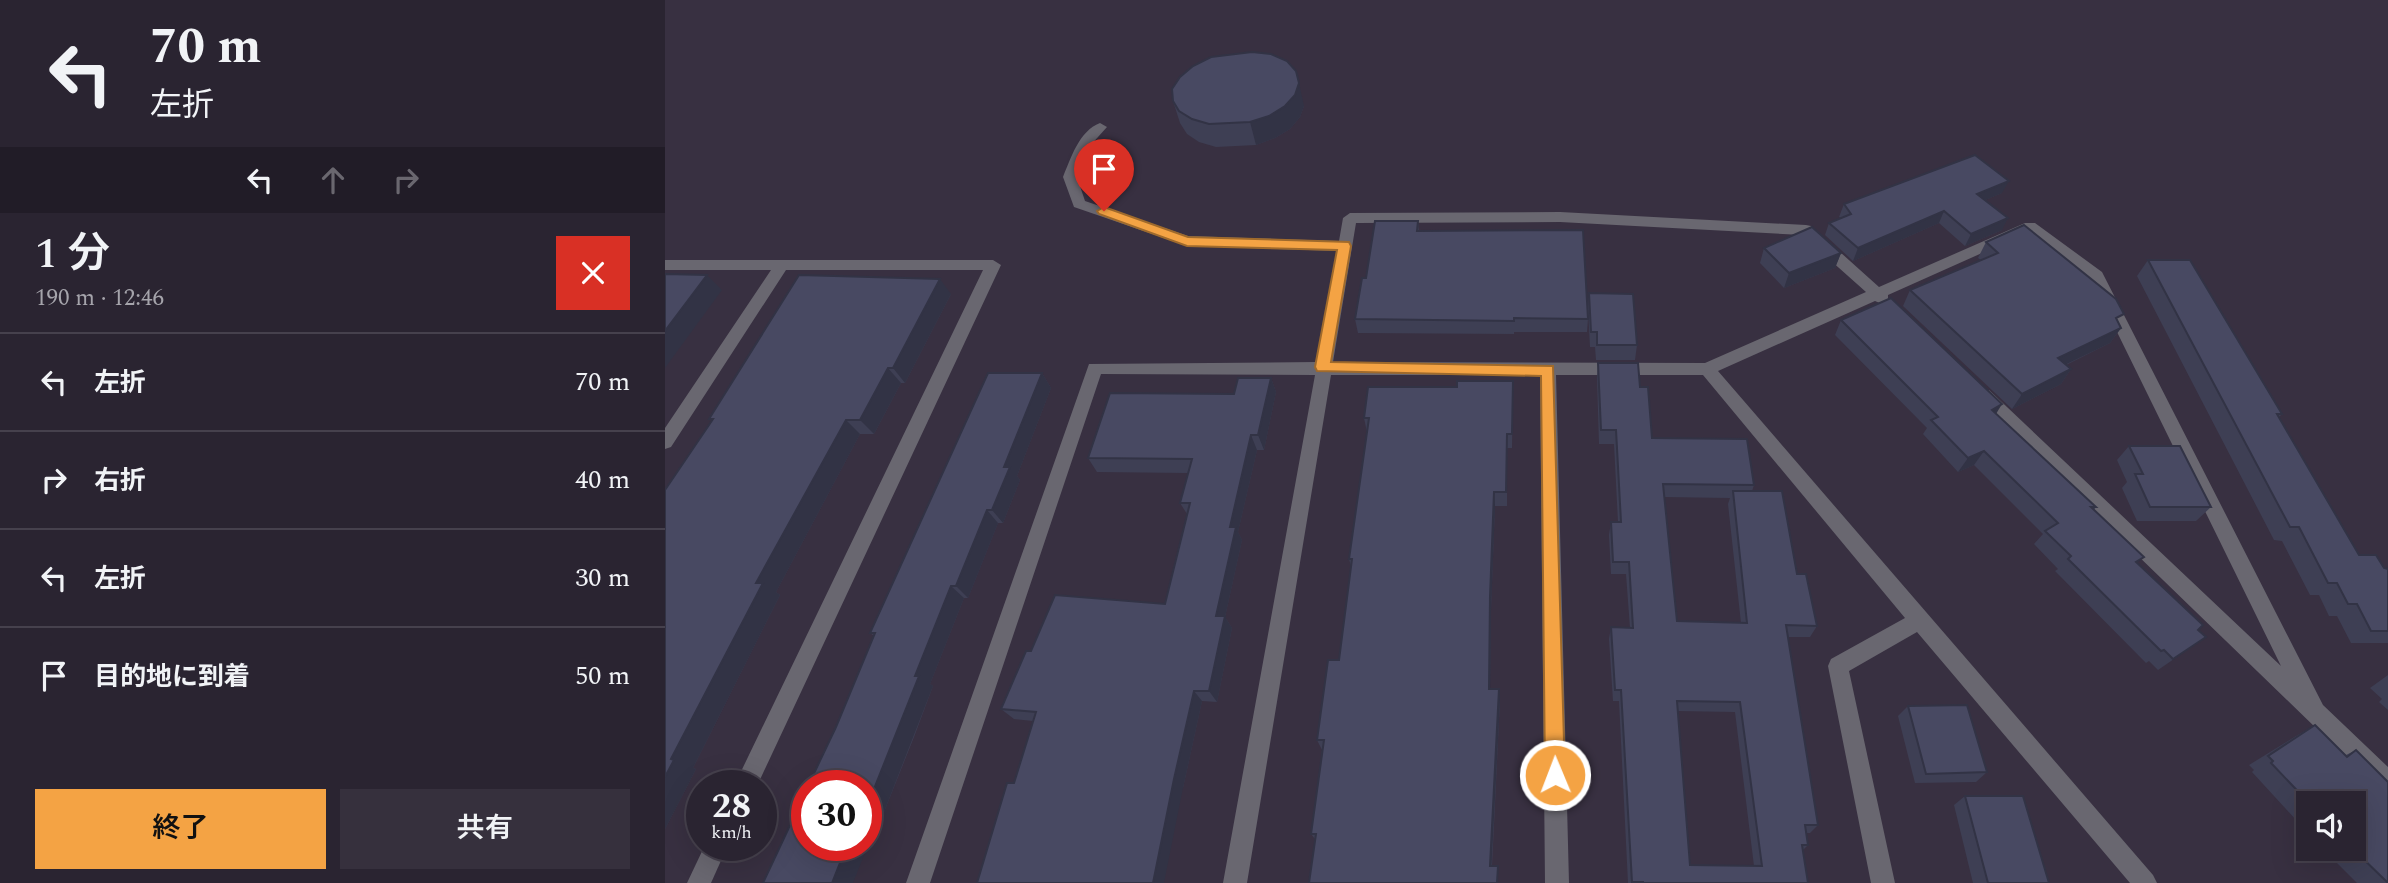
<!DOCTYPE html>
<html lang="ja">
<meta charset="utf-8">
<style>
:root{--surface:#2a2431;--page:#36303d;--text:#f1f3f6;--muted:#a5a4ab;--line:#46414d;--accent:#f4a344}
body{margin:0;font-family:Spectral,"Noto Sans JP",serif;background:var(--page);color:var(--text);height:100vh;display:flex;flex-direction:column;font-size:26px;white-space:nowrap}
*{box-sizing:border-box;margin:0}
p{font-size:23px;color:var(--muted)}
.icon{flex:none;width:38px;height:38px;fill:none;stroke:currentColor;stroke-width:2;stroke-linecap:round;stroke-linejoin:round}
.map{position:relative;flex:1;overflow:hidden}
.details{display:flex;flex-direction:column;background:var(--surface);width:665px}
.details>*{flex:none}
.hud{background:#2a2431;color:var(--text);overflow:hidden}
.tools{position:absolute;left:1631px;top:791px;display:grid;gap:14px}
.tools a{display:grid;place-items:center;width:70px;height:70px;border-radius:0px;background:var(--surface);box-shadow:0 7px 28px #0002,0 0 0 2px var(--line);font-size:35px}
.speed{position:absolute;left:21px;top:770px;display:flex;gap:14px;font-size:35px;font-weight:700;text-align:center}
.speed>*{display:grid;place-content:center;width:91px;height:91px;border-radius:50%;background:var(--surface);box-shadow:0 7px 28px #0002,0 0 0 2px var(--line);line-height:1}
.speed small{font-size:18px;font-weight:400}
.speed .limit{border:10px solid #d22;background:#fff;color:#111}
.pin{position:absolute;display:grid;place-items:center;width:60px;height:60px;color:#fff;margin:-72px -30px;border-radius:50% 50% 50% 0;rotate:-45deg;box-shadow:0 0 7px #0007}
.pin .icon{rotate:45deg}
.me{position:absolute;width:77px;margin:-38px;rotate:359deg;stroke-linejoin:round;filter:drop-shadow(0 0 5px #0008)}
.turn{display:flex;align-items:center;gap:24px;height:147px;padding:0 35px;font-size:32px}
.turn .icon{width:91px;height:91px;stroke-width:2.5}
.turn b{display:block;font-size:49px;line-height:60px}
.lanes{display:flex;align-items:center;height:66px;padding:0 35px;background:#0003;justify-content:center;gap:35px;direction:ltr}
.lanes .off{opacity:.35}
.round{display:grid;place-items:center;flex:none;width:74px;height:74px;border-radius:0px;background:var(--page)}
.overview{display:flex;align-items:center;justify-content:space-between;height:119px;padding:0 35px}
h1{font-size:42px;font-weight:600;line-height:52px}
.action{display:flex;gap:14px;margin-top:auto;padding:14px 35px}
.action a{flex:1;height:80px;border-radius:0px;background:var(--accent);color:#111;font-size:28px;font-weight:600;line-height:80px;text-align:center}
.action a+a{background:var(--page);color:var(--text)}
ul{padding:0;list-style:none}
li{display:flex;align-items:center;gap:21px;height:98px;padding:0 35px;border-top:2px solid var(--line)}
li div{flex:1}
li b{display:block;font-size:26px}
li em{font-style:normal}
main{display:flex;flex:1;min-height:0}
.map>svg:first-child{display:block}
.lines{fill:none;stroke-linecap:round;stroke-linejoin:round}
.minor{fill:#696770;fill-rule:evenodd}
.wall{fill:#3e3f54;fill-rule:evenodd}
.shaded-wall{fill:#323345}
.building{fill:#484962;stroke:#323345;stroke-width:2;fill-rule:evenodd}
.route{fill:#f4a344;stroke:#9f6a2c;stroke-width:2}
</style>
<main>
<section class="details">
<div class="hud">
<div class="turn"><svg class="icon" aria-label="left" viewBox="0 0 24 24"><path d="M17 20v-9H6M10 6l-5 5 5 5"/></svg><div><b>70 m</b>左折</div></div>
<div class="lanes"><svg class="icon" aria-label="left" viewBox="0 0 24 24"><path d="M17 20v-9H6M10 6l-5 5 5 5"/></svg><svg class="icon off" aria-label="ahead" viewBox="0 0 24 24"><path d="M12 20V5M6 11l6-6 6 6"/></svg><svg class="icon off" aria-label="right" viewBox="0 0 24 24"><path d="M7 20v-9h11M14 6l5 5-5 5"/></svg></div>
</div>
<div class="overview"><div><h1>1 分</h1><p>190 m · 12:46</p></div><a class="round" style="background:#d93025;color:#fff"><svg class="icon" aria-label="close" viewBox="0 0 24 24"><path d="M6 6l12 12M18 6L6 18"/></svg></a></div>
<ul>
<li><svg class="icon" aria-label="left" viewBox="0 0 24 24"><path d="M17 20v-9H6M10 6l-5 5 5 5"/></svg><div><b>左折</b></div><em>70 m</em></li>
<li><svg class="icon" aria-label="right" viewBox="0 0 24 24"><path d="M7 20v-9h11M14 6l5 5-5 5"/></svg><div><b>右折</b></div><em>40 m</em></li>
<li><svg class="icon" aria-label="left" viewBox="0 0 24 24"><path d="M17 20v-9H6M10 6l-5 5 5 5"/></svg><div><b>左折</b></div><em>30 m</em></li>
<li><svg class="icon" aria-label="arrive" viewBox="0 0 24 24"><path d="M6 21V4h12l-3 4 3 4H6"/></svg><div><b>目的地に到着</b></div><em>50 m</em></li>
</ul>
<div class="action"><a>終了</a><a>共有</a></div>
</section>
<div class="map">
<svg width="1723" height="883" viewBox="0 0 1723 883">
<rect width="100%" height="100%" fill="#383041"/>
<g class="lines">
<g class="minor">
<path d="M435,123l7,4 -18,20 -12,30 8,24 103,35 151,5 4,-23 7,-5 210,-1 246,13 5,1 68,61 146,-64h10l67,49 221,433 65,62v26l-8,-3 -403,-390 -2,-5 2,-5h12l292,276 -190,-387 -62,-47 -141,63v7l-6,2 -7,-3 -157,70 435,504 4,8h-27l-213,-251 -68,39 46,212h-24l-43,-217 3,-7 74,-41 -202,-243h-147l13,508h-24l-5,-508h-209l-84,508h-24l92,-508 -214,-1 -171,509h-24l183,-519 228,-2 20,-111 -150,-5 -113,-39 -11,-30c8,-19 16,-46 37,-54zM895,222l242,13 64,57 -161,71 -372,-1 23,-139z"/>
<path d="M0,260h328l8,5 -244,521h-23l249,-516h-197l-115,177 -6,2v-21l106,-158h-106z"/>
<path d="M40,845h23l-17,38h-24z"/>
</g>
</g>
<g class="wall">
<path d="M508,101l131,5 -4,11 -10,12 -15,9 -19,7 -40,2 -17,-5 -12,-8 -7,-11z"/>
<path d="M1337,193l-17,7 17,30 -37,16 -26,-23 -86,38 -28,-26 4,-12 12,-5 -2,-1 5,-13z"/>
<path d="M753,221l1,10 169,88 -1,13h-73v2l-156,-1 -3,-14z"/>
<path d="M1321,242l132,80 3,6 -11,15 -44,22 5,4 -10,15 -49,25 -109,-103 7,-16 71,-30 -3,-2z"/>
<path d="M1099,248l77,5 -6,15 -51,20 -24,-25z"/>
<path d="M1483,260l134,154 -3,3 80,138 25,13 4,1v74h-37l-14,-27h-8l-10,-21h-9l-28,-54 -8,-1 -137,-264z"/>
<path d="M924,293l48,52 -2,15h-39l-1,-13h-5l-2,-38z"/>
<path d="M286,294l-46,89h-4l-27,51h-14l-84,158 4,3 -87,173 3,1 -31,60 47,-408 -3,-2z"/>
<path d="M1176,320l155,94 100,93 -2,3 43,53 61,67 8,7 -48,33 -9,-9 -3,2 -91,-92 3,-2 -24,-25 9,-10 -69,-69 -16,7 -35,-38 4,-6 -92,-93z"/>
<path d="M933,363l42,24 12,51 102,47 -2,6 45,83 20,52 -7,11h-22l30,188 -8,8h-4l2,12 -5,5 5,33h-180l-9,-182h-6l-4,-62 2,-12 19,1 -4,-54h-15l-2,-39 2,-13h7l-4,-78h-15l-2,-66zM999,497l66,1 -2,6 13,119 -64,-2zM1012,711l58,1 19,154 -64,-1z"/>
<path d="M377,373l9,15 -34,88 3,4 -17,43h-5l-30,75h-4l-34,86 3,2 -19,51 -30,75h-3l-15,33v-59l-30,-59 38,-91 -4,-3z"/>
<path d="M606,378l5,14 -12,58h-7l-19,82 4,8 -17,77 7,11 -15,74 -15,-1 -19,87 -169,-5 19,-62 -19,-2 -13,-10 30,-58 134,-47 22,-90 -7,-11 8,-30 -91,-1 -9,-14z"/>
<path d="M848,381l-1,67h-5v58h-12l-4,104 -1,79 10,11 -8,166 6,7 -183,-34 -4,-5 11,-84 -5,-10 22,-80 12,-94 -2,-7 18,-127 -3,-14 93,-31z"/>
<path d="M1464,446l82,61 -15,14h-59l-15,-33 5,-6 -10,-22z"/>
<path d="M1723,675v35l-9,-8 3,-3 -12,-11z"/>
<path d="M1243,706l79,66 -11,10 -61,1 -17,-67z"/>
<path d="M1650,725l31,30 10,-5 32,133h-31l-34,-34h31v-46h-46v30l-56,-61 2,-2 -5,-5 47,-29z"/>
<path d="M1300,796l84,87h-76l-19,-78z"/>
</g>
<g class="shaded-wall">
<path d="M634,83l5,23 -4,11 -10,12 -15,9 -19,7 -6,-23z"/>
<path d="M1344,181l-7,12 -31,13 6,-12z"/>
<path d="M1279,211l-5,12 -86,38 5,-13z"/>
<path d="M1343,218l-6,12 -37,16 6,-12z"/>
<path d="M1176,253l-6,15 -51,20 5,-15z"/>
<path d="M42,275l15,15 -57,78v-37z"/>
<path d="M275,279l11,15 -46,89 -12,-15z"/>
<path d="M1456,328l-11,15 -62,30 10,-15z"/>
<path d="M223,368l13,15 -27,51 -14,-14z"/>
<path d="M1406,369l-10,15 -49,25 10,-15z"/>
<path d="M377,373l9,15 -34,88 3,4 -17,43 -11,-13 12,-43z"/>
<path d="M606,378l5,14 -12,58 -6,-15z"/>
<path d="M1337,404l-9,15 -1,-9z"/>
<path d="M181,420l14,14 -84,158 4,3 -87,173 3,1 -31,60v-52l6,-18 85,-176z"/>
<path d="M586,435l6,15 -19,82 4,8 -17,77 7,11 -15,74 -8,-11 7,-75 14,-89z"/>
<path d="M1319,451l-10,14 -16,7 10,-14z"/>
<path d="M829,492l1,14 -4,104 -1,90v-103z"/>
<path d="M322,510l11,13 -30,75 -12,-12z"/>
<path d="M286,586l13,12 -34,86 3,2 -49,126 -16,-8 47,-128z"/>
<path d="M834,689l1,11 -9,173 -1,-7z"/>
<path d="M529,691l8,10 -19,87 -19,95h-11l21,-104z"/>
<path d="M201,805l15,7 -28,71h-21l15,-38h19z"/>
</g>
<g class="building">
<path d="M587,52l19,2 16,7 9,10 3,12 -4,12 -10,11 -16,10 -19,6 -41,2 -17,-5 -13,-8 -6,-10 -1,-12 8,-12 13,-11 18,-9z"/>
<path d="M1310,155l34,26 -32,13 31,24 -37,16 -27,-23 -86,37 -29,-25 22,-9 -7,-10z"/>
<path d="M710,221h43l-1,10 166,-1 5,89 -74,-1v3l-159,-2 7,-41h4z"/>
<path d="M1359,225l92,74 8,15 -8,4 5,10 -63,30 13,11 -49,25 -112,-104 88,-37 -12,-11z"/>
<path d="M1147,227l29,26 -52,20 -25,-25z"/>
<path d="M1483,260h42l92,154h-5l82,141h17l8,13 4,1v62h-17l-14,-27h-9l-11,-21h-9l-29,-56h-9z"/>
<path d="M0,274l42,1 -42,56z"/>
<path d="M134,275l141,4 -47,89h-5l-28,52h-14l-90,163h7l-92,176 3,1 -9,17v-287l48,-71h-4z"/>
<path d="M924,293l44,1 4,51h-40v-13h-6z"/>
<path d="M1226,298l111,106 -10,6 104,97h-5l53,50 -8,5 67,63 -5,5 8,7 -33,22 -9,-9 -3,1 -93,-92 3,-3 -26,-25 13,-8 -74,-72 -16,7 -37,-38 7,-3 -97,-97z"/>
<path d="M933,363h40l2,24h8l4,51 95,1 7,46 -91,-1 14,137 70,2 -14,-132h49l15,83h9l11,52 -31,-1 32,200h-13l3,20h-6l6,38h-165v-1h-11l-11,-192h-6l-4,-63 22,1 -4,-66h-16l-2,-40h10l-5,-92h-15zM1012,701l63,1 22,164 -72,-1z"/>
<path d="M323,373h54l-38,94h6l-18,43h-5l-31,76h-5l-36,90h4l-51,128h-2v-18h-58l28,-59 39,-94h-5z"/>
<path d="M573,378h33l-13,57h-7l-21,92h6l-20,89h9l-16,75h-15l-20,88 -21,104h-176l30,-100h7l22,-71 -35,-3 25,-58h5l24,-56 110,9 25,-101h-10l12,-44 -104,-1 22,-65 124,1z"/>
<path d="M792,381h56l-1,53h-5l-1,58h-12l-4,105 -1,92h10l-9,177h8l-1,17h-188l7,-49h-5l13,-94h-7l11,-80h11l13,-101h-3l20,-141h-5l4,-31h89z"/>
<path d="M1464,446h51l31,61h-61l-15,-33h8z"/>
<path d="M1302,705l20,67 -61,2 -18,-68z"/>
<path d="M1650,725l32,32 9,-7 32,32v101l-35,-34h1v-46h-45l-38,-40 2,-2 -5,-5z"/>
<path d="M142,789v56h40l-15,38h-69z"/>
<path d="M1300,796h58l26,87h-61z"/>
</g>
<path class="route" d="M439,207l84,30 161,5 2,4 -20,116 222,4 12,409 -3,7 -7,3 -7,-3 -3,-7 -4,-399 -224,-5 -2,-4 22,-117 -150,-4 -88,-32 -2,-3z"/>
</svg>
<div class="tools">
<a><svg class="icon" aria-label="sound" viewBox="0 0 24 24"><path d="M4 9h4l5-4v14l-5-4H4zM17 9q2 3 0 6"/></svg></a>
</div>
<div class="speed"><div>28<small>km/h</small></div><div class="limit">30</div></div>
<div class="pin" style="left:439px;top:211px;background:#d93025"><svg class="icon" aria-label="arrive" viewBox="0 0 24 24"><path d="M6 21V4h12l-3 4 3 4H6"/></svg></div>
<svg class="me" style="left:890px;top:775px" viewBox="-20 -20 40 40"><circle r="17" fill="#f4a344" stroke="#fff" stroke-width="3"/><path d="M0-11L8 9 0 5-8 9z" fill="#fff"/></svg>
</div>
</main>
